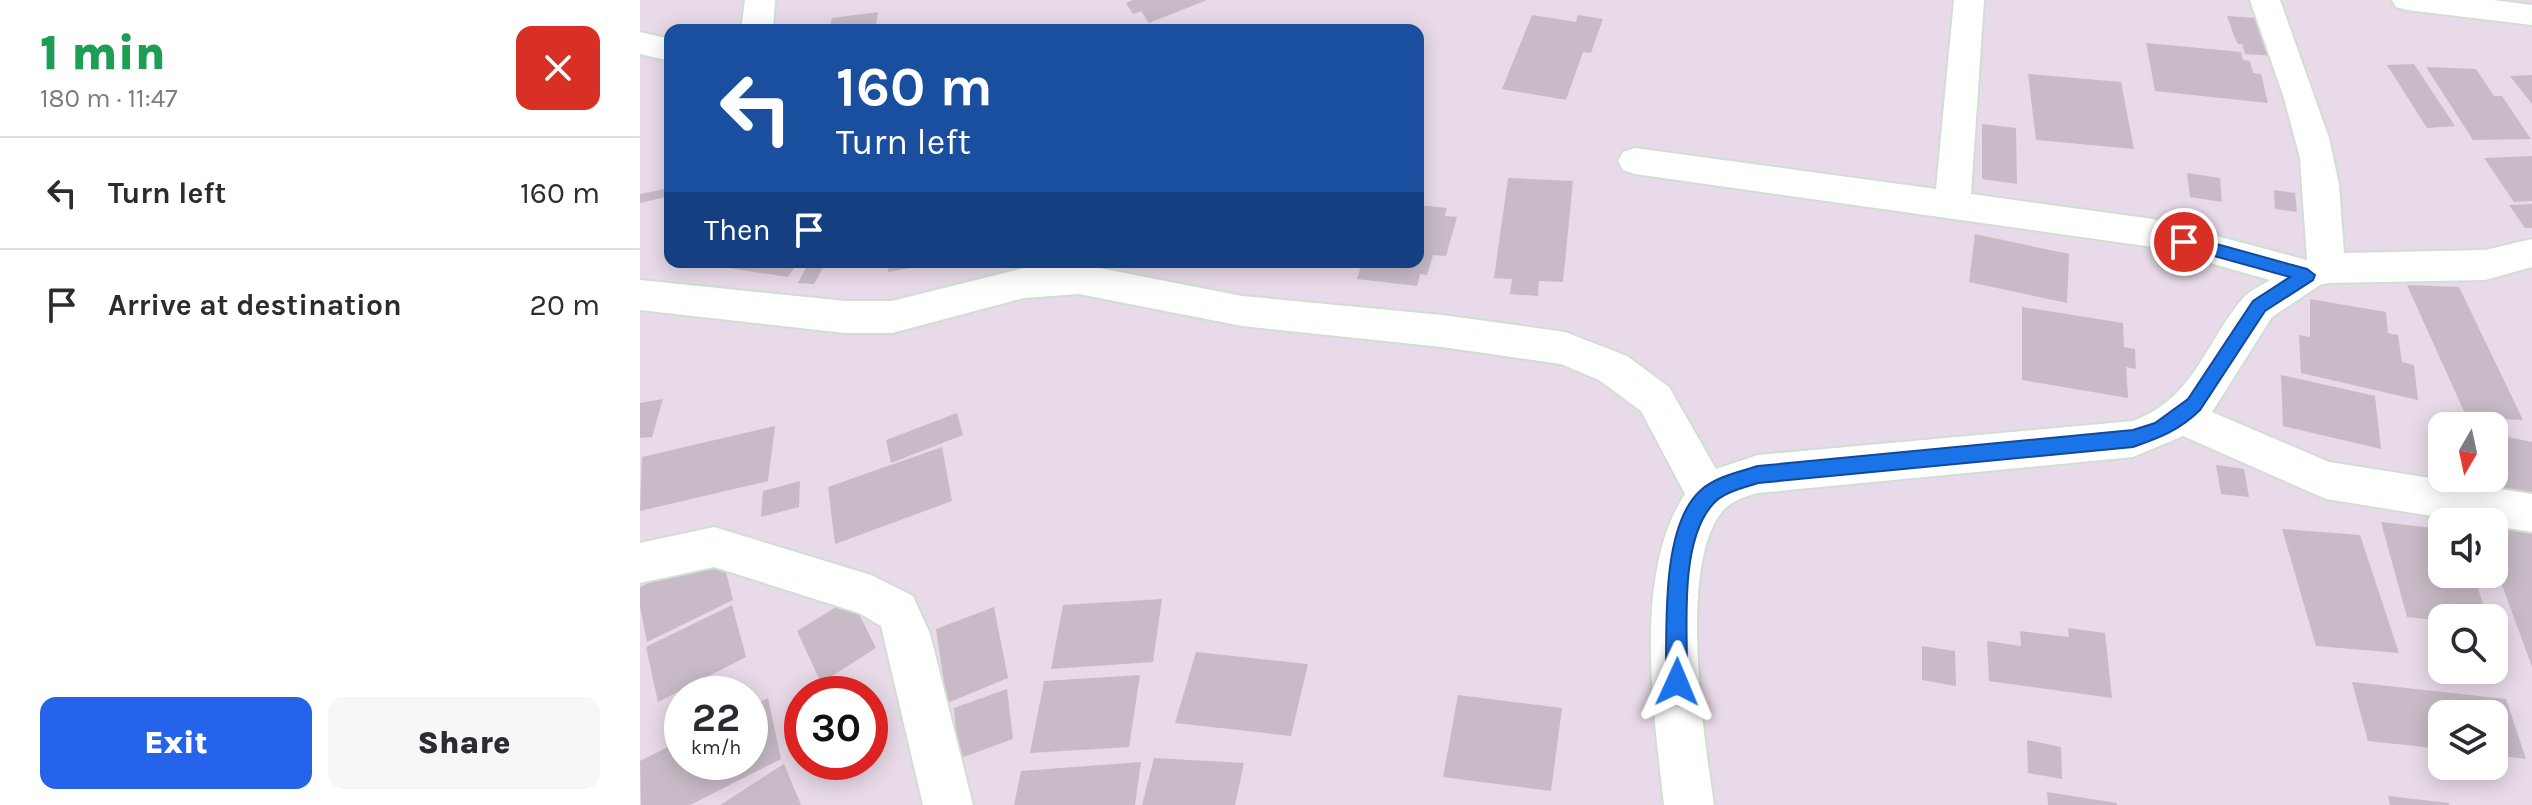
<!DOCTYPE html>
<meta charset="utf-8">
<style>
:root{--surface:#fff;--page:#f7f7f7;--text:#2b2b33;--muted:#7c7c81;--line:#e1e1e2;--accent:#2563eb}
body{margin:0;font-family:Karla,sans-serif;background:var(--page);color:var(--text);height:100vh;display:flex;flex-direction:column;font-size:30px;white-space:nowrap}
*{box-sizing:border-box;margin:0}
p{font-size:26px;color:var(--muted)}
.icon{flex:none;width:44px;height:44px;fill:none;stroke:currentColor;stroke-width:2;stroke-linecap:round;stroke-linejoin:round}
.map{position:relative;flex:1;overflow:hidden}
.side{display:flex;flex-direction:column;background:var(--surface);width:640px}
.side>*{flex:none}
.top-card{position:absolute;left:24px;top:24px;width:760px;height:244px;border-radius:16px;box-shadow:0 4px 20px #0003;background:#1a4fa0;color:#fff;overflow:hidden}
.needle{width:52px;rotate:189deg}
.fabs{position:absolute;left:1788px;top:412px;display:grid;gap:16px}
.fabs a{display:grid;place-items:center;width:80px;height:80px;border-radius:16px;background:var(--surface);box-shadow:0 4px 20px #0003;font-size:40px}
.speed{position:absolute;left:24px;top:676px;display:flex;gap:16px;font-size:40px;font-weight:700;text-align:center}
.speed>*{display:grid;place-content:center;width:104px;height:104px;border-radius:50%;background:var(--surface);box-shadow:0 4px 20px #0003;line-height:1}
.speed small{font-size:20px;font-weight:400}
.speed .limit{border:12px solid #d22;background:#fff;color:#111}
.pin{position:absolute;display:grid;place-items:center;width:68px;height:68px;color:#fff;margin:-34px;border:4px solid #fff;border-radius:50%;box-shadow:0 2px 8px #0007}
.me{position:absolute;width:88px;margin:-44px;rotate:1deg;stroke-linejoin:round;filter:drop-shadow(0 0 6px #0008)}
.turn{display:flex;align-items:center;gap:28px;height:168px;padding:0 40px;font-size:36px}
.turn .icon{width:104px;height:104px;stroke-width:2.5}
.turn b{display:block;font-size:56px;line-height:68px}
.then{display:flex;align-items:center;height:76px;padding:0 40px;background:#0003;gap:16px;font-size:30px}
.round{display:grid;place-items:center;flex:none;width:84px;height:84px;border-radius:16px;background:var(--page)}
.summary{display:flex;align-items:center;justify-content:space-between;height:136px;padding:0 40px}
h1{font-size:48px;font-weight:800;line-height:60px;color:#1e9e55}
.button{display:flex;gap:16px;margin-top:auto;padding:16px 40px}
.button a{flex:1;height:92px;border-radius:16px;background:var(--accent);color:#fff;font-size:32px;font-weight:800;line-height:92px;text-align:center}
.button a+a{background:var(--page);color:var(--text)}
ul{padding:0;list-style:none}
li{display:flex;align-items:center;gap:24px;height:112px;padding:0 40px;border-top:2px solid var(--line)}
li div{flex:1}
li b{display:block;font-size:30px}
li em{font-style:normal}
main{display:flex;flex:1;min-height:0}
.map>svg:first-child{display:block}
.building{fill:#c8bbc7}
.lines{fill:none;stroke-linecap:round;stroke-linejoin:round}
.street-casing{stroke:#cfdfd3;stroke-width:4}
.street{fill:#fff;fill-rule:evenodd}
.route{fill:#1a73e8;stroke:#114b97;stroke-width:2}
</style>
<main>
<section class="side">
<div class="summary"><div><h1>1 min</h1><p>180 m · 11:47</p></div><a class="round" style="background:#d93025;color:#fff"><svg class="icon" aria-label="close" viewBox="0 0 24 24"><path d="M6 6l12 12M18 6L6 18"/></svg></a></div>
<ul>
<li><svg class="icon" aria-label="left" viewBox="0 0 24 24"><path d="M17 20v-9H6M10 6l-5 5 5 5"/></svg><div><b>Turn left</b></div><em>160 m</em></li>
<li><svg class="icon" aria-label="arrive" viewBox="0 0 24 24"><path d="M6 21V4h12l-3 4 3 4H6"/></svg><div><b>Arrive at destination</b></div><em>20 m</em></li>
</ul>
<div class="button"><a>Exit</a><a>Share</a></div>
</section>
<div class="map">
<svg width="1892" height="805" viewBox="0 0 1892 805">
<rect width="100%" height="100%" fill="#e8dae8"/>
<g class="building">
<path d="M493,0h74l-58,23 -8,-12 -8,3 -7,-11z"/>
<path d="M238,12l-3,18h-46l3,-12z"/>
<path d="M892,15l44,7 2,-7 25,4 -12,34 -8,-1 -17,48 -64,-11z"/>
<path d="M1587,16l30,2 18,38 -30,-2 -3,-10h-4l-4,-8z"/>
<path d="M1506,43l95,9 2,8 7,1 3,12 8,1 7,29 -113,-12z"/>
<path d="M1774,64l41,62 -28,2 -40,-63z"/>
<path d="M1786,67l50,2 18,27h8l29,43 -58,1z"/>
<path d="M1388,74l93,8 13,67 -98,-9z"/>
<path d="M1892,75v29l-22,-28z"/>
<path d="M1342,124l34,4 1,56 -35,-5z"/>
<path d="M1892,156v45l-18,1 -30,-44z"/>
<path d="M1547,173l33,5 2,24 -32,-5z"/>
<path d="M868,178l65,3 -10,101 -24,-1 -1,15 -28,-2 2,-15 -18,-1z"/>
<path d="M30,188v8l-30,7v-9z"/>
<path d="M1634,190l21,3 2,19 -22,-3z"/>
<path d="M1892,204v24h-7l-16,-23z"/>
<path d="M778,205l29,3 -2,8 12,1 -11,39 -13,-1 -6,20 -7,-1 -3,12 -60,-7 5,-17h56z"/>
<path d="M1335,234l94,20 -2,49 -98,-21z"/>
<path d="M92,262h66l-10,15 -60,-9z"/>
<path d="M169,262h17l-12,22 -16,-1z"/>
<path d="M249,262h45v2l-46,8z"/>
<path d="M1767,285l52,2 64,133 -56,-2z"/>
<path d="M1670,299l76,13 2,21 10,2 4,27 12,3 4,35 -117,-27 -2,-38 11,2z"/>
<path d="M1382,307l101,16 1,24 11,2 1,20 -10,-2 2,31 -106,-18z"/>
<path d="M1641,375l94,21 6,53 -98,-23z"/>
<path d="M23,399l-11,38 -12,1v-35z"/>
<path d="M317,413l6,22 -72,28 -5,-23z"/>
<path d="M135,426l-7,55 -128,30 2,-54z"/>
<path d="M1854,434l38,8v52l-51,-12 -1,-4h14z"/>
<path d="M302,447l10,54 -117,43 -7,-57z"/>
<path d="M1576,465l28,4 5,28 -28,-3z"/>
<path d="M160,481l-1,26 -38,10 2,-26z"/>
<path d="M1741,522l61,7v45h31l15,44h-46v3l-35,-4z"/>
<path d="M1854,525l38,3v139l-38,-104z"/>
<path d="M1642,529l78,6 39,118 -83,-7z"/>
<path d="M80,549l13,51 -86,42 -7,-35v-20z"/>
<path d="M211,598l25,50 -55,35 -24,-52z"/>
<path d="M522,599l-9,63 -102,7 12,-64z"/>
<path d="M92,605l14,52 -88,45 -12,-55z"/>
<path d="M354,607l14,71 -61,25 -11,-74z"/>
<path d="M1428,628l37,5 7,65 -123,-17 -2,-40 34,5 -1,-15 49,6z"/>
<path d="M1282,646l33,5 1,35 -34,-6z"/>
<path d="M556,652l112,12 -17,72 -116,-13z"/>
<path d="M500,675l-11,72 -99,6 14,-72z"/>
<path d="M1712,682l154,17 20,60 -32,-4v-41h-52v35l-74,-8z"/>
<path d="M367,689l6,50 -55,20 -4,-51z"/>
<path d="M818,695l104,13 -11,83 -108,-14z"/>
<path d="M128,698l13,61 -91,46h-49l-1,-44 42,-21v22h68v-55z"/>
<path d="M1387,740l34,7 1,32 -34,-6z"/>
<path d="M514,758l90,5 -9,42h-93z"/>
<path d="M501,762l-6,43h-121l7,-34z"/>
<path d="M144,764l17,41h-81z"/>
<path d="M1407,792l70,11v2h-69z"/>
<path d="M1748,796l61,7v2h-59z"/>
</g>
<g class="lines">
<g class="street-casing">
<g id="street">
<path d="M105,0h30l-2,30h-32z"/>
<path d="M1314,0h30l-13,194 182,25 154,41 -7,-102 -16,-60 -34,-98h30l49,138 10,47 5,68 141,-3 47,-11v28l-47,13 -157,3 -8,2 -48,32 -60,95 117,50 203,32v38l-38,-6v-4h-25l-143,-23 -143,-63 -50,21 -375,36c-14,4 -28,8 -37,20 -43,56 -17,223 -7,292h-50c-10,-91 -32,-231 21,-311l-44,-83 -42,-31 -38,-16 -119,-17 -200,-21 -163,-32 -55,4 -132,35h-47l-205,-23v-30l205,21h47l132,-33 55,-4 163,32 200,19 123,17 62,24 42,31 47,82 42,-14 375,-34c62,-23 72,-79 111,-124 7,-7 18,-12 26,-17l-117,-33 -518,-73 -12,-4 -5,-9 5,-9 12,-4 301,41z"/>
<path d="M1752,0h101l39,5v20l-125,-15 -11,-3z"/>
<path d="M0,32l30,7v22l-30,-7z"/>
<path d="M74,527l157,48 42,21 17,38 43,171h-50l-42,-179 -22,-13 -145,-46 -74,16v-40z"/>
</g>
</g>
<use href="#street" class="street"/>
</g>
<path class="route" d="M1544,235l123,34 8,6 -2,5 -48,31 -65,99c-20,20 -41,28 -67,37l-375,36c-15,5 -35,9 -45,21 -35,39 -25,128 -26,178l-3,7 -7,3 -8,-3 -3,-7c1,-51 -6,-156 35,-192 14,-13 38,-18 57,-24l375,-36 22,-7 33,-24 65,-98 37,-24 -112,-31 -2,-4z"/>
</svg>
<div class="fabs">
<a><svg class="needle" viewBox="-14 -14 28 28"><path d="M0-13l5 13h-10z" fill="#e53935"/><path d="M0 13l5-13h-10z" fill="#7c7c81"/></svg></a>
<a><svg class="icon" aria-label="sound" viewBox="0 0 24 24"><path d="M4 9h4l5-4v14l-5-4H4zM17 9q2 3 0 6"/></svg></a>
<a><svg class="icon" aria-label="search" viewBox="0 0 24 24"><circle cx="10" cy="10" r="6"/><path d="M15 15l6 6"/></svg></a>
<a><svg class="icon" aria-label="layers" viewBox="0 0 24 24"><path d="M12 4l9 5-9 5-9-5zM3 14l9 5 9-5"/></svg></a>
</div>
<div class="speed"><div>22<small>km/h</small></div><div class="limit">30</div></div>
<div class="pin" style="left:1544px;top:242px;background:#d93025"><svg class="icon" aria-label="arrive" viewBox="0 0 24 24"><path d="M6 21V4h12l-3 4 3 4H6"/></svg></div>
<svg class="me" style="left:1037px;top:682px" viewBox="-20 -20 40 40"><path d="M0-17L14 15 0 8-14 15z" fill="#1a73e8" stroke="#fff" stroke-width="4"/></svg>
<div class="top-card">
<div class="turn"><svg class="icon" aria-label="left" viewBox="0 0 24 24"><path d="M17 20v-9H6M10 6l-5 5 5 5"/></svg><div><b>160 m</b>Turn left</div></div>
<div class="then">Then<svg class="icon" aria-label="arrive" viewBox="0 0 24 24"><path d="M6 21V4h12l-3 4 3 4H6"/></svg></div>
</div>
</div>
</main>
